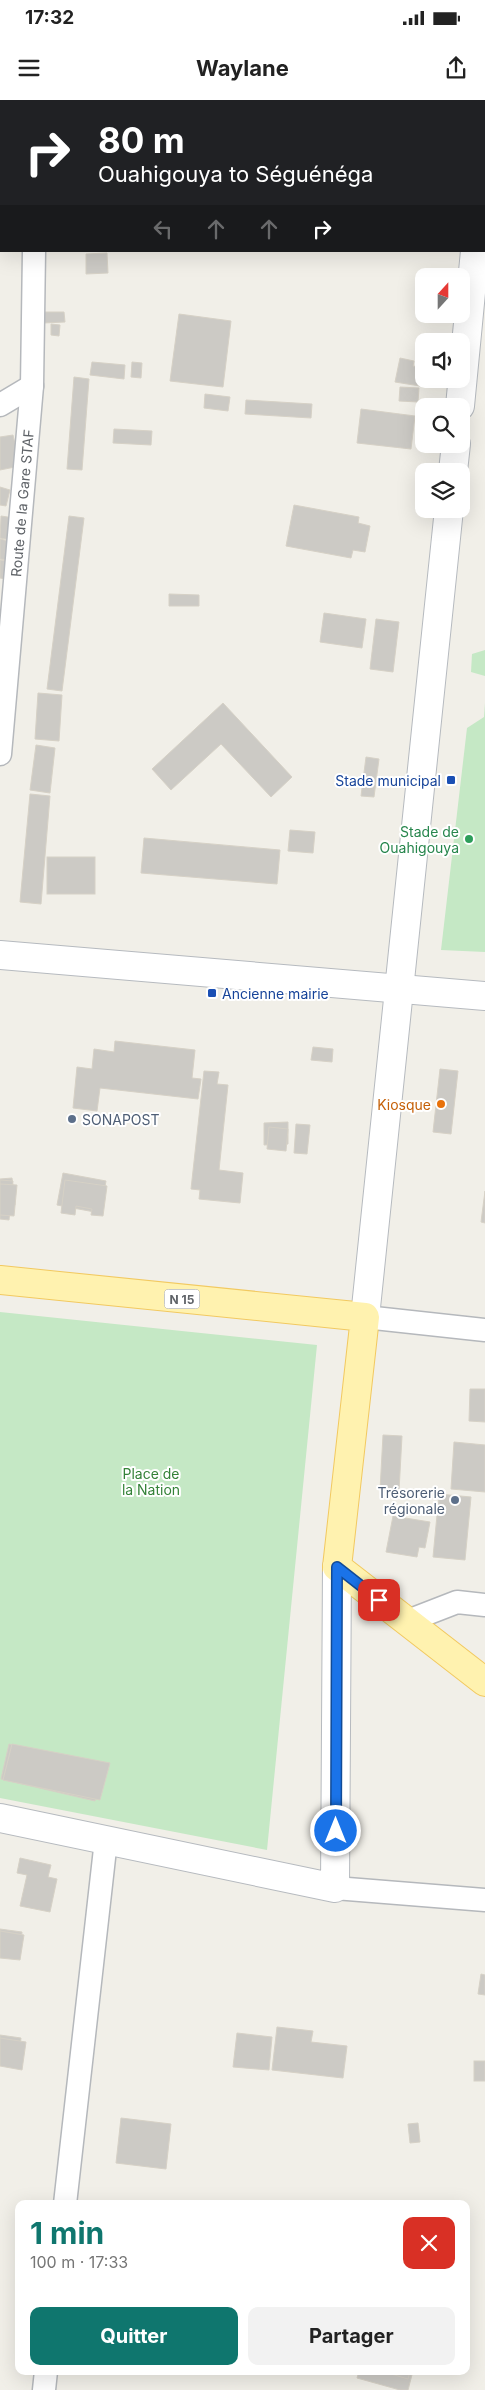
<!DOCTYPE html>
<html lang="fr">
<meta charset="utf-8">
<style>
:root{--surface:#fff;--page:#f2f2f2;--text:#222;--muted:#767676;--accent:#0f766e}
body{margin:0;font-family:Inter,sans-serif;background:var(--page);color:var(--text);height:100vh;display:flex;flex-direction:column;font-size:19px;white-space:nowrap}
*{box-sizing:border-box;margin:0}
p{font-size:16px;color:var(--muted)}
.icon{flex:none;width:28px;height:28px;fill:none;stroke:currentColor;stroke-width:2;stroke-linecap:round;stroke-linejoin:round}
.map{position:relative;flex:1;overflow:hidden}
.sheet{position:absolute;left:15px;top:2100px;width:455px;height:175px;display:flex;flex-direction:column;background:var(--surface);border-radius:10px;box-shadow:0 5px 20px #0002}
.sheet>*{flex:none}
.guide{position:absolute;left:0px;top:0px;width:485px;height:152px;box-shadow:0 5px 20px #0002;background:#202124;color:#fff;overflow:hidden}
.needle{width:32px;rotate:21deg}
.controls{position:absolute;left:415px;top:168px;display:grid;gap:10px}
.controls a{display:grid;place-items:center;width:55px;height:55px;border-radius:10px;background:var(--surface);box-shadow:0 5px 20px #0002;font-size:25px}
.pin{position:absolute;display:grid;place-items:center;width:42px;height:42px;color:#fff;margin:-21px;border-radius:10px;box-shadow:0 2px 8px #0006}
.me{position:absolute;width:55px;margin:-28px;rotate:0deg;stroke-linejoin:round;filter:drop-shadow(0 0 4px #0008)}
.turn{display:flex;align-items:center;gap:18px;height:105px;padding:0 15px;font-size:22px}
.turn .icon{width:65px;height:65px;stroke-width:2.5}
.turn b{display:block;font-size:35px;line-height:42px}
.lanes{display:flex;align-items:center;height:48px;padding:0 15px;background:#0003;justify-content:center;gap:25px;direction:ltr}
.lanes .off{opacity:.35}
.round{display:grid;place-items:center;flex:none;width:52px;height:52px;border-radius:10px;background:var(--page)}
.summary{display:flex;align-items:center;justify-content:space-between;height:85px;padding:0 15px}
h1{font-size:30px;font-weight:700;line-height:38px;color:var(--accent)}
.action{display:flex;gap:10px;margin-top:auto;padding:10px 15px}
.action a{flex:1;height:58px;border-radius:10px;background:var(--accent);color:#fff;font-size:20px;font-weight:700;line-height:58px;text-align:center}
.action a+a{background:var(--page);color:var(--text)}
.status{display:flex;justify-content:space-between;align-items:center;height:35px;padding:0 25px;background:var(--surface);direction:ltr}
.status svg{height:14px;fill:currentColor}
header{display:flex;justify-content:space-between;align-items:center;height:65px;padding:0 15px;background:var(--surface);font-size:22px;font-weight:700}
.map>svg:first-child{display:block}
.green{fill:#c5e8c5}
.building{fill:#cccac5;stroke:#d6d1c6}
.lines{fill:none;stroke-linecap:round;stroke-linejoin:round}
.street-casing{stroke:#b5b8bc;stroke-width:25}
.secondary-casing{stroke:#b6babf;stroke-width:30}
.primary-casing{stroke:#f2c960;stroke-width:30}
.street{stroke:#fff;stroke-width:22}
.secondary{stroke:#fff;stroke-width:28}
.primary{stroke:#fff2af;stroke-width:28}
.route-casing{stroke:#114b97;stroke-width:12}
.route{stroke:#1a73e8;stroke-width:9}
.transit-dot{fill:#1a4fb4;stroke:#fff;stroke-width:2}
.leisure-dot{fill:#2e9e5b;stroke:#fff;stroke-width:2}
.food-dot{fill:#e8710a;stroke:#fff;stroke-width:2}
.service-dot{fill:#5c6f8a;stroke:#fff;stroke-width:2}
.labels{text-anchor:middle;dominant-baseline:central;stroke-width:4;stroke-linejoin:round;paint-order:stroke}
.shield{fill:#fff;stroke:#8f9295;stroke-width:1}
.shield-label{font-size:12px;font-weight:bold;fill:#5f6368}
.street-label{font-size:14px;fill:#5f6368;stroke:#fff}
.transit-label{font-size:14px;fill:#164399;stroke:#fff;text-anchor:end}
.leisure-label{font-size:14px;fill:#27864d;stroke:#fff;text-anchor:end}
.food-label{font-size:14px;fill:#c56008;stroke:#fff;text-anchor:end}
.service-label{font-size:14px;fill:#4e5e75;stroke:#fff;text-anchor:start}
.park-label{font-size:14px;fill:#348238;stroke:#fff}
</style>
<div class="status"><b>17:32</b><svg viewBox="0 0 49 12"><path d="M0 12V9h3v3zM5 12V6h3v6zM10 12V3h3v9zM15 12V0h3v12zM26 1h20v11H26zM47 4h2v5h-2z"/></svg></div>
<header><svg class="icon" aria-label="menu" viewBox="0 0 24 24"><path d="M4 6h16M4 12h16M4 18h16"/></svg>Waylane<svg class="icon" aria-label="share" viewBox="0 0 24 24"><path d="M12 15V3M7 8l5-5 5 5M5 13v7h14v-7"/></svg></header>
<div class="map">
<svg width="485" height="2290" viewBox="0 0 485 2290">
<rect width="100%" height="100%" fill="#f1efe8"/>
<g class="green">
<path d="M485,550v26l-14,-4 1,-18z"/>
<path d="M485,603v249l-44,-2 26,-222 17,-11z"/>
<path d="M0,1212l317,33 -50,505 -267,-52z"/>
</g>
<g class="building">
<path d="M107,153l1,20 -22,1v-20z"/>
<path d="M43,212h21l1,10 -22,1z"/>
<path d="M179,214l52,7 -8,66 -53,-6z"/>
<path d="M51,224l9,1 -1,11 -8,-1z"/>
<path d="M400,258l14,3 -1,5 11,2 -4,18 -25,-4z"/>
<path d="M92,262l33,3 -1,14 -34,-4z"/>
<path d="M132,262l10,1 -1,15 -10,-1z"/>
<path d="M74,277l15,2 -7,91 -15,-1z"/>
<path d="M400,287l19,1 -1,14 -19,-1z"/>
<path d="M205,294l25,3 -2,14 -24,-3z"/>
<path d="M246,300l66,4 -1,14 -66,-4z"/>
<path d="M361,309l54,7 -4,33 -54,-6z"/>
<path d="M114,329l38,2 -1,14 -38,-2z"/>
<path d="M13,335l7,31 -20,4v-33z"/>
<path d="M0,387l10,3 -4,16 -6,-1z"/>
<path d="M294,405l65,12 -1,6 12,3 -5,26 -12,-2 -2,8 -65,-12z"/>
<path d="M1,416l13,2 -4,22 -10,-2z"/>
<path d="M69,416l15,2 -22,173 -15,-2z"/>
<path d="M0,439l9,2 -3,19 -6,-1z"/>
<path d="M0,460l8,1 -3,18 -5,-1z"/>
<path d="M169,494l30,1v11h-30z"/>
<path d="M324,513l42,6 -4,29 -42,-6z"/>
<path d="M376,519l23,3 -6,50 -23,-3z"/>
<path d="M38,593l24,2 -3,46 -24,-2z"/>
<path d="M223,603l69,74 -21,20 -50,-53 -50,46 -19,-21z"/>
<path d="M36,645l19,3 -5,45 -20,-3z"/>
<path d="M366,657l13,2 -5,38 -13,-1z"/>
<path d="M30,694l20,2 -9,108 -21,-2z"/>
<path d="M290,730l25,2 -2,21 -25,-2z"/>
<path d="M144,738l136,12 -3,34 -136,-11z"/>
<rect x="47" y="757" width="48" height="37"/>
<path d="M115,941l80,9 -3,28 9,1 -3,20 -98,-11 -3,23 -24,-3 4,-41 15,2 2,-20 20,3z"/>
<path d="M313,947l20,2 -1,13 -21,-2z"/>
<path d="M440,969l18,2 -7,63 -18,-2z"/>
<path d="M204,971l15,1 -2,12 11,1 -9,85 24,3 -3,30 -41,-4 1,-9 -9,-1z"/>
<path d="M288,1022v22l-24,1v-22z"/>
<path d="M296,1024l14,1 -3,29 -13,-1z"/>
<path d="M269,1027l19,2 -2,22 -19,-2z"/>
<path d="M63,1073l43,8 -6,32 -43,-8z"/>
<path d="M12,1078l3,27 -15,1v-27z"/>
<path d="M0,1080l13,1 -4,39 -9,-1z"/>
<path d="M65,1080l42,6 -4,30 -12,-1 1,-6 -16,-3 -1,9 -14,-2z"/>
<path d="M0,1084l17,1 -3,31 -14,-1z"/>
<path d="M485,1091v32l-4,-1z"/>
<path d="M470,1289h15v33l-16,-1z"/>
<path d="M383,1335l19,1 -3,55 -19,-1z"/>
<path d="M454,1342l31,3v47l-34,-3z"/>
<path d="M439,1394l32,3 -6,63 -32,-3z"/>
<path d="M393,1416l37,6 -5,26 -6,-1 -2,10 -31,-5z"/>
<path d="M9,1644l95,21 -9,36 -94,-22z"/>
<path d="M12,1644l98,19 -10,37 -97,-20z"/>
<path d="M20,1758l31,7 -3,12 9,2 -7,33 -30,-6 7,-31 -10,-2z"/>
<path d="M0,1829l22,3 -2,24 -20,-2z"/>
<path d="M0,1831l24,4 -4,25 -20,-2z"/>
<path d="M481,1874l4,1v20l-7,-1z"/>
<path d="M277,1927l36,4 -2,11 36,4 -4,32 -71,-8z"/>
<path d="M237,1933l35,4 -3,33 -36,-3z"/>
<path d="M0,1935l21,3 -4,29 -17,-2z"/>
<path d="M0,1938l26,4 -4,28 -22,-4z"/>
<rect x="474" y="1961" width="11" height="20"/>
<path d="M121,2018l50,6 -5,45 -50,-6z"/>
<path d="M418,2023l2,19 -10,1 -2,-19z"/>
<path d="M359,2271h54l-5,19h-8l-43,-12z"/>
<path d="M381,2271h29l-2,8z"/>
</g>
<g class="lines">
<g class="street-casing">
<g id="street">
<path d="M49,1v-1"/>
<path d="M0,131h1"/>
<path d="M0,305l32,-19"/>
<path d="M0,654l32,-368 2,-135"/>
<path d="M365,1217l120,13"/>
<path d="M408,1521l49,-19 28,3"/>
<path d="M335,1788l150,12"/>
<path d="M65,2104l41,-364"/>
<path d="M44,2290l2,-19"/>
</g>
</g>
<g class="secondary-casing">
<g id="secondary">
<path d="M484,68l1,-12"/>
<path d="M460,306l15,-155"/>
<path d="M453,371l3,-27"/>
<path d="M0,855l485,41"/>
<path d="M365,1217l84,-808"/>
<path d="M0,1718l335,70 2,-321"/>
</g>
</g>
<g class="primary-casing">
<path id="primary" d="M0,1180l365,37 -28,250 148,115"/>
</g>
<use href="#street" class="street"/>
<use href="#secondary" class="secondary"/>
<use href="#primary" class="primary"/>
</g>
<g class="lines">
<g class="route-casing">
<path id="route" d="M336,1731l1,-264 42,33"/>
</g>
<use href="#route" class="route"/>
</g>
<g class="transit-dot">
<rect x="446" y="675" width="10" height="10" rx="2.5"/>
<rect x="207" y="888" width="10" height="10" rx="2.5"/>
</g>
<circle class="leisure-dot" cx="469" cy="739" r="5"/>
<circle class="food-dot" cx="441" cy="1004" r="5"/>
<g class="service-dot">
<circle cx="72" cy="1019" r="5"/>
<circle cx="455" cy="1400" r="5"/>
</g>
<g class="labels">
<rect class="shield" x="164.5" y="1189.5" width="35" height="19" rx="4"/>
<g class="shield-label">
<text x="182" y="1199">N 15</text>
</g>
<g class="street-label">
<text transform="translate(22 403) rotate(-85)">Route de la Gare STAF</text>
</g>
<g class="transit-label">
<text x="441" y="680">Stade municipal</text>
<text x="222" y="893" text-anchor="start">Ancienne mairie</text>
</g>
<g class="leisure-label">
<text x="459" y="731">Stade de<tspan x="459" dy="16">Ouahigouya</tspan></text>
</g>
<g class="food-label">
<text x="431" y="1004">Kiosque</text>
</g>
<g class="service-label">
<text x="82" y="1019">SONAPOST</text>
<text x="445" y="1392" text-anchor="end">Trésorerie<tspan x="445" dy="16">régionale</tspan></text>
</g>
<g class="park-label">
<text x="151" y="1373">Place de<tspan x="151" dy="16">la Nation</tspan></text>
</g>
</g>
</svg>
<div class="controls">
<a><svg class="needle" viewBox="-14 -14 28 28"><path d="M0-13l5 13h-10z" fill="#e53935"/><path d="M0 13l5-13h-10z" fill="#767676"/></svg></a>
<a><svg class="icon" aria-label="sound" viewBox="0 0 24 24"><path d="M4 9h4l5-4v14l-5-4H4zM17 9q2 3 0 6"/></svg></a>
<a><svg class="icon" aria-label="search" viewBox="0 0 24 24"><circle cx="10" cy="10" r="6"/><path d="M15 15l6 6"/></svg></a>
<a><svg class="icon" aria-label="layers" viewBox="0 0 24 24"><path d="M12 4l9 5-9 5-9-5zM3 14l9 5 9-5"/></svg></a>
</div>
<div class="pin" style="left:379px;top:1500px;background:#d93025"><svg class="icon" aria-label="arrive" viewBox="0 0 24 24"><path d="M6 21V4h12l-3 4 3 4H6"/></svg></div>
<svg class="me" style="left:336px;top:1731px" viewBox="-20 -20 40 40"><circle r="17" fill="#1a73e8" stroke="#fff" stroke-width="3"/><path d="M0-11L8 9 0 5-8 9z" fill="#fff"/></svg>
<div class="guide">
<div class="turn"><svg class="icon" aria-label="right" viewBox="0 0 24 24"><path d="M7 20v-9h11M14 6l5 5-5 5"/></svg><div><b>80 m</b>Ouahigouya to Séguénéga</div></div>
<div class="lanes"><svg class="icon off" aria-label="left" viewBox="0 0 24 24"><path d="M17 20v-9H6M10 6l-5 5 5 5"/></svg><svg class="icon off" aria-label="ahead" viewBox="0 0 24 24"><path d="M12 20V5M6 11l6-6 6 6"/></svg><svg class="icon off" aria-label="ahead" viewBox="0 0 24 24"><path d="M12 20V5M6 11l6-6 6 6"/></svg><svg class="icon" aria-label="right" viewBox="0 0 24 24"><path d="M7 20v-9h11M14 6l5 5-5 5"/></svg></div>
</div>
<section class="sheet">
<div class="summary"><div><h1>1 min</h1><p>100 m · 17:33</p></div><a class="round" style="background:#d93025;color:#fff"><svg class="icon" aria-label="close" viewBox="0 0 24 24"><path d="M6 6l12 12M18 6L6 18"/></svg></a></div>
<div class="action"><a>Quitter</a><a>Partager</a></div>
</section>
</div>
